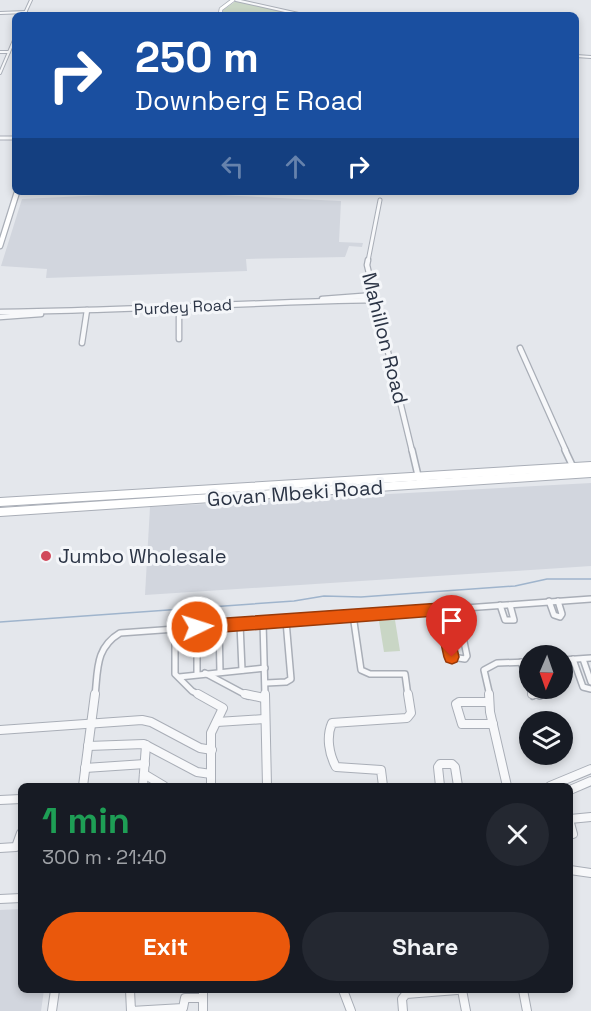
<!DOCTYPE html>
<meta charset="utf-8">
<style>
:root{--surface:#171b24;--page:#242831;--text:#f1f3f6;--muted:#9ea1a6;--accent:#ea580c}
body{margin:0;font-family:"Space Grotesk",sans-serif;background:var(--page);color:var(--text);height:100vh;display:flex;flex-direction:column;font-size:22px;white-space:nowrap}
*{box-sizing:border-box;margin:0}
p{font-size:20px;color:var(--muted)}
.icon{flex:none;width:33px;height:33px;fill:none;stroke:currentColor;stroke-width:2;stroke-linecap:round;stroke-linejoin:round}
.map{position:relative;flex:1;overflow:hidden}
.details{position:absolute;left:18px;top:783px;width:555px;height:210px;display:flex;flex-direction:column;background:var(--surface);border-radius:9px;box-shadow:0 3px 9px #0003}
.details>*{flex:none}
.top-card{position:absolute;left:12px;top:12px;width:567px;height:183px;border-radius:9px;box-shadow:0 3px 9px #0003;background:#1a4fa0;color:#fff;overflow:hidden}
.needle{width:39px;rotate:182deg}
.buttons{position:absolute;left:519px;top:645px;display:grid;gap:12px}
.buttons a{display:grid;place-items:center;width:54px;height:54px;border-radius:50%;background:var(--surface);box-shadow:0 3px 9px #0003;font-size:30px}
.pin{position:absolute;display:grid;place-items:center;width:51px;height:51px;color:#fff;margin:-62px -26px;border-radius:50% 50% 50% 0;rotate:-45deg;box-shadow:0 0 6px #0007}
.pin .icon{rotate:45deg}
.me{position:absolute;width:66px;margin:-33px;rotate:86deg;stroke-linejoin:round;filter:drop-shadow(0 0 4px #0008)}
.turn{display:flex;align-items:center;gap:21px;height:126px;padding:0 24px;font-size:27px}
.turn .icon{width:78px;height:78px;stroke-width:2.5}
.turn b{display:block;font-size:42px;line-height:51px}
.lanes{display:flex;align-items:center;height:57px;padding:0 24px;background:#0003;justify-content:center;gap:30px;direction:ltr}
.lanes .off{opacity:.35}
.round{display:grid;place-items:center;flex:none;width:63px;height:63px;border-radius:32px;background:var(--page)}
.summary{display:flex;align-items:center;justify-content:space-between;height:102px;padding:0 24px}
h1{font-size:36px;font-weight:800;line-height:45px;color:#1e9e55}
.cta{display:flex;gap:12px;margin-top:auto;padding:12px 24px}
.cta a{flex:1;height:69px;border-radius:36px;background:var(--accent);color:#fff;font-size:24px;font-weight:800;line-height:69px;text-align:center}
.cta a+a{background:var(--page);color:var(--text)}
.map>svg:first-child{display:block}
.built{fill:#d2d6de}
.green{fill:#c9d6c5}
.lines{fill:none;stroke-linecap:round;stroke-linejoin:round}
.stream{stroke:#9fb4cc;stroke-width:1.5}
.street-far4-casing{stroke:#a9aeb7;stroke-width:4}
.street-far3-casing{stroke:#a9aeb7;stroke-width:5}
.street-far2-casing{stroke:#a9aeb7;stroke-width:7}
.street-far1-casing{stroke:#a9aeb7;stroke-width:8}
.street-casing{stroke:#a9aeb7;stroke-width:10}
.secondary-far2-casing{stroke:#a9aeb7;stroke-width:4.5}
.secondary-far1-casing{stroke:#a9aeb7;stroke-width:7}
.secondary-casing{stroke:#a9aeb7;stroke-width:10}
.street-far4{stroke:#f7f8fa;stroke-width:2}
.street-far3{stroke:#f7f8fa;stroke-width:3}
.street-far2{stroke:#f7f8fa;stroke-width:4.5}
.street-far1{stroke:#f7f8fa;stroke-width:5}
.street{stroke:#f7f8fa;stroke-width:8}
.secondary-far2{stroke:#fff;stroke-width:3}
.secondary-far1{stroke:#fff;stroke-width:4.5}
.secondary{stroke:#fff;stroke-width:8}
.route{fill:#ea580c;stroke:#983908;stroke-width:1.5}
.poi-dot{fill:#d1495b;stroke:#f4f6f9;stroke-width:2}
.labels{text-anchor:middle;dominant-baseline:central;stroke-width:6;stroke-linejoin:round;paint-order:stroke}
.far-street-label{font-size:16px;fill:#2b3445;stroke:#f4f6f9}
.street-label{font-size:20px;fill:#2b3445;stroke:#f4f6f9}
.poi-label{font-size:20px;fill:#2b3445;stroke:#f4f6f9;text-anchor:start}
</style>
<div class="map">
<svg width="591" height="1011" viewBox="0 0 591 1011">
<rect width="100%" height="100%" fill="#e4e7ec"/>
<g class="built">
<path d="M126,194h74l141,7 -2,41 24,1 -1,4 -13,-1 -4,11 -99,2 1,12 -201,7 1,-9 -46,-3 21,-67z"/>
<path d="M591,483v83l-446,29 5,-88z"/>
<path d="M21,909v81h23l-3,21h-41v-101z"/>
</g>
<g class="green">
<path d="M236,1l60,14h-74l1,-5z"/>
<path d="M395,620l5,31 -16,1 -5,-31z"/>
</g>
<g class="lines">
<path class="stream" d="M0,622l294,-21 30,-5 37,1 154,-11 32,-7h44"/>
<g class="street-far4-casing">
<g id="street-far4">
<path d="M236,0l67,15"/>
<path d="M0,13l26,-1"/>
<path d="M25,13l6,-13"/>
<path d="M0,52h9"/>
<path d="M576,56l15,1"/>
<path d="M0,73l15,-35"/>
</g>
</g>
<g class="street-far3-casing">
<g id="street-far3">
<path d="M0,138h15"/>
<path d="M368,261l12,-61"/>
</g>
</g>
<g class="street-far2-casing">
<g id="street-far2">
<path d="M368,260l-1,5 45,186"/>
<path d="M322,299l53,-4"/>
<path d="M179,308v31"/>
<path d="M0,312c126,-1 251,-10 376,-12"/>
<path d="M0,317l41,-3"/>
<path d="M82,343l5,-33"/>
<path d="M520,348l46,103"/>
</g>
</g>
<g class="street-far1-casing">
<g id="street-far1">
<path d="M412,450l8,34"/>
<path d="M565,450l8,17"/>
<path d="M549,601l5,14 6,2 2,-3 -4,-13"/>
<path d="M500,605l5,15h9l-4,-15"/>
<path d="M441,609l11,48 13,2 2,-3 -10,-48"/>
<path d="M353,615l8,55 9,4h35l3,22"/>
<path d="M263,622l2,74"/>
<path d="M240,624l2,46"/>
<path d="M219,625l1,47"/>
<path d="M197,627v46"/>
<path d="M175,628v46l17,17 9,5"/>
<path d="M573,659l10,28 8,2"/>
<path d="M583,659l8,23"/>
<path d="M562,660l29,-2"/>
<path d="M521,662l9,26"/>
<path d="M205,673l43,23"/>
<path d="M179,677l86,-9"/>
<path d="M266,683l20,-1 5,-3 -5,-58"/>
<path d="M530,688l3,8"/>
<path d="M539,688l1,8"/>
<path d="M95,696c3,-26 0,-48 25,-63l471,-34"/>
<path d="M490,696l-6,-26 13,-7 33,-1"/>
</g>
</g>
<g class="street-casing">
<g id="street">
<path d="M198,694l25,14 -12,25v53"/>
<path d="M245,694l19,4"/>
<path d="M265,694l2,92"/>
<path d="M489,694l1,18 17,74"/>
<path d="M532,694h8"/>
<path d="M488,702h-29l-3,2 6,20h31"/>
<path d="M217,722l47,-3"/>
<path d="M0,730l142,-10 9,2 49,26 12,2"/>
<path d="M88,746l56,-2 53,28 14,2"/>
<path d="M85,768l60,-4"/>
<path d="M144,774l20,12"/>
<path d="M83,786l12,-92"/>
<path d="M143,786l3,-41"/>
<path d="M383,786l-2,-16 -45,-3c-7,-13 -10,-30 -4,-44l75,-5 4,-5 -3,-19"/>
<path d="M440,786l-2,-19 2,-3h12l3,3 3,19"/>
<path d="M550,786l41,-17"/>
<path d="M570,790l21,-9"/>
<path d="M0,800l21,-1"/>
<path d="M570,819l21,-2"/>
<path d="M570,823l3,11"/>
<path d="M0,848l16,-1 5,-14"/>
<path d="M570,870l21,3"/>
<path d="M0,899l21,-1"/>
<path d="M130,990l1,21 52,-3 2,-10h18"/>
<path d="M203,990v21"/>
<path d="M343,990l8,21"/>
<path d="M462,990l4,21"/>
<path d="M523,990l4,21"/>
<path d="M52,1011l3,-21"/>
<path d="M403,1011l-1,-12 4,-5 51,-4"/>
</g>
</g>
<g class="secondary-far2-casing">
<path id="secondary-far2" d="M220,15l1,-6 12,-9"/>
</g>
<g class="secondary-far1-casing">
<path id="secondary-far1" d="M0,246l17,-54"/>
</g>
<g class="secondary-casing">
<g id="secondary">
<path d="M0,502l591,-36"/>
<path d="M0,512l591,-39"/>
</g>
</g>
<use href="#street-far4" class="street-far4"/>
<use href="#street-far3" class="street-far3"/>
<use href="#street-far2" class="street-far2"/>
<use href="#street-far1" class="street-far1"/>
<use href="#street" class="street"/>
<use href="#secondary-far2" class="secondary-far2"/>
<use href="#secondary-far1" class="secondary-far1"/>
<use href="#secondary" class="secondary"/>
</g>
<path class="route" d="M441,603l5,2 2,4 11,48 -2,5 -5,2 -6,-2 -2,-5 -9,-41 -238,18 -6,-2 -2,-5 2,-5 6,-2z"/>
<circle class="poi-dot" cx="46" cy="556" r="6"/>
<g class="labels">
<g class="far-street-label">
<text transform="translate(183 307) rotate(-3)">Purdey Road</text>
</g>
<g class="street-label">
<text transform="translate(385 338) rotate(76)">Mahillon Road</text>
<text transform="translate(295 493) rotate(-4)">Govan Mbeki Road</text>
</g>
<g class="poi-label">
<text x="58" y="556">Jumbo Wholesale</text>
</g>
</g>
</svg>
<div class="buttons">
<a><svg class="needle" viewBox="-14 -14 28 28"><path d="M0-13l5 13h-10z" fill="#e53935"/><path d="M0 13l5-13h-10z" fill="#9ea1a6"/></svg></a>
<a><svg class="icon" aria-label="layers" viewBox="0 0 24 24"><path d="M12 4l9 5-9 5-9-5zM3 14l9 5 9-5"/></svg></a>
</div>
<div class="pin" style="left:452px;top:657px;background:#d93025"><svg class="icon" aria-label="arrive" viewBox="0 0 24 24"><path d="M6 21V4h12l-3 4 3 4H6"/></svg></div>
<svg class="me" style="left:197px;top:627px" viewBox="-20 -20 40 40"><circle r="17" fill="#ea580c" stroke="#fff" stroke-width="3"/><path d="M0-11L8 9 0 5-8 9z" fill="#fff"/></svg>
<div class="top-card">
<div class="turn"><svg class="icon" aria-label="right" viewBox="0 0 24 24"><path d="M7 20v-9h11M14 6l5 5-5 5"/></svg><div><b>250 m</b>Downberg E Road</div></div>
<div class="lanes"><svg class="icon off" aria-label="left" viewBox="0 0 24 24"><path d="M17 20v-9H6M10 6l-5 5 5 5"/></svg><svg class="icon off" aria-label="ahead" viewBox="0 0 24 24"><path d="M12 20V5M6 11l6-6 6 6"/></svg><svg class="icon" aria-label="right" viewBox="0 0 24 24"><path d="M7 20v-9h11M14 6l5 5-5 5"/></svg></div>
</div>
<section class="details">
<div class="summary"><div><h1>1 min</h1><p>300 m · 21:40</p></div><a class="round"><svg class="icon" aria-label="close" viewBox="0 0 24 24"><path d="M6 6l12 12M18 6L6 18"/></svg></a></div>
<div class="cta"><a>Exit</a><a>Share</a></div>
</section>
</div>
